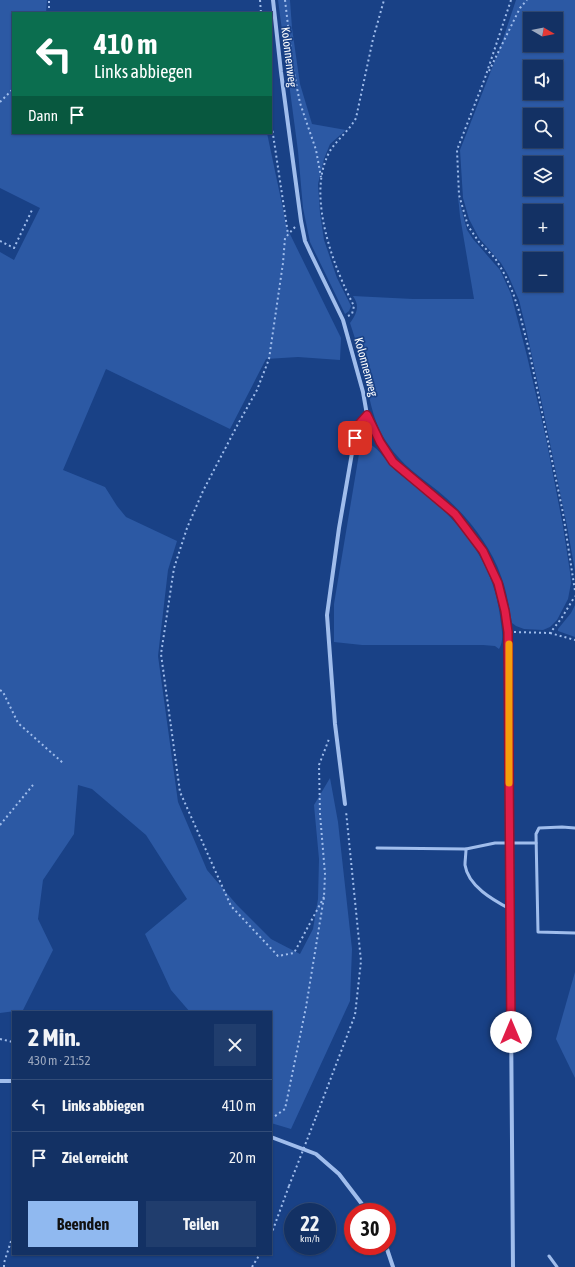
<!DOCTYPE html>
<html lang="de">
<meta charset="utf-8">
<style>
:root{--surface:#133164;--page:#203d6d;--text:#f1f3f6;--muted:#9da9bf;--line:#324c78;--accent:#90b9f0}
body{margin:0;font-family:"Asap Condensed",sans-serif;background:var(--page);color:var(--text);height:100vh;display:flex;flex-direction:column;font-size:15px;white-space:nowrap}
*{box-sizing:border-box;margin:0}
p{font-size:13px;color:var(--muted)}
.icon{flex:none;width:22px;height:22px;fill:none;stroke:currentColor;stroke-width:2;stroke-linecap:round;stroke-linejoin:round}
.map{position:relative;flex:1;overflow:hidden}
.side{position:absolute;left:12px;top:1011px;width:260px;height:244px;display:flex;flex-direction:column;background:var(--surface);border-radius:0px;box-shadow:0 1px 3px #0004,0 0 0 1px var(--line)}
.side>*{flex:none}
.top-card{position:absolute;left:12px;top:12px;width:260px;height:122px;border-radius:0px;box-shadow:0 1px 3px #0004,0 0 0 1px var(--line);background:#0b6e4f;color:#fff;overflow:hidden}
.needle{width:26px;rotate:100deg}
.fabs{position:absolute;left:523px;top:12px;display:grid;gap:8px}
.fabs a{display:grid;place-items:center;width:40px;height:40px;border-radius:0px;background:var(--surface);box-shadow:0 1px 3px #0004,0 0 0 1px var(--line);font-size:20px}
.speed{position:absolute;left:284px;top:1203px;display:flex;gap:8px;font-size:20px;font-weight:700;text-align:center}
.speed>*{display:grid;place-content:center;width:52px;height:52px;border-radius:50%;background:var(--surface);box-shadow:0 1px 3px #0004,0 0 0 1px var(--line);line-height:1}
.speed small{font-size:10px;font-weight:400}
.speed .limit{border:6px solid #d22;background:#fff;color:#111}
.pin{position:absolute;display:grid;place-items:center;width:34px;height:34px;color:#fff;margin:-17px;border-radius:8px;box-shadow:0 2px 6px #0006}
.me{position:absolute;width:44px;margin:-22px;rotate:0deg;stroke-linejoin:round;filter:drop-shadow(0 0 3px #0008)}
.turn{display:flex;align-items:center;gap:14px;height:84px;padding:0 16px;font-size:18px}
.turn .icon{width:52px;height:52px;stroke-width:2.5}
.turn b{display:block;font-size:28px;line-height:34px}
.then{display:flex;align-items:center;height:38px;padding:0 16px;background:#0003;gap:8px;font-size:15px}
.round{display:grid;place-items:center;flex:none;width:42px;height:42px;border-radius:0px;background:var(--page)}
.head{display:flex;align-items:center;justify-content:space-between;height:68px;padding:0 16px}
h1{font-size:24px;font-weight:700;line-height:30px}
.button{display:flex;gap:8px;margin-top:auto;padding:8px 16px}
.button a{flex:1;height:46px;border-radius:0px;background:var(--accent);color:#111;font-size:16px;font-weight:700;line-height:46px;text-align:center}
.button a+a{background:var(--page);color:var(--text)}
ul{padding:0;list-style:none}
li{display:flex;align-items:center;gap:12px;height:52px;padding:0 16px;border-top:1px solid var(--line)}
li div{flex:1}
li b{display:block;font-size:15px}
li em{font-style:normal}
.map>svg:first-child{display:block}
.green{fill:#2c59a4;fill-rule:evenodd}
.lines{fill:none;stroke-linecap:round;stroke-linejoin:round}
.path{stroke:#a0bdec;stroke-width:2;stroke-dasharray:2 3;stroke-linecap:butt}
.service{stroke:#a0bdec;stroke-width:3}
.minor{stroke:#a0bdec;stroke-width:4}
.path-bridge{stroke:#a0bdec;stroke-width:2;stroke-dasharray:2 3;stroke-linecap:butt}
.route-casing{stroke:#92132f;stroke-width:10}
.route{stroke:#e11d48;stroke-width:7}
.slow{stroke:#f59e0b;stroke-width:7}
.labels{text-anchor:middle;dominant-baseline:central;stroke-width:3.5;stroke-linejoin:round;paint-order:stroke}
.street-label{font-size:12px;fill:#fff;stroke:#194186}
</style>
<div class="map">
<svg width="575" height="1267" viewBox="0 0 575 1267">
<rect width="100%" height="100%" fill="#194186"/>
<g class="green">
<path d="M0,0h47l-1,13h-33v120h254l20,95 54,110 -1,22 -42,-3 -32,2 -36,70 -124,-60 -43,101 42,17 12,19 9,11 51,24 -9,29 -10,86 20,146 29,68 30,35 34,34 29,15 13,-25 5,-30 1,-40 -5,-54 16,-27 8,44 14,127 -2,52 -59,128 -20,-6v-111h-81l-19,-22 -26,-56 42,-35 -41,-64 -54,-46 -14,-4 -4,49 -31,46 -5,39 15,31 -30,60 -23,3v-761l14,8 26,-52 -40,-20z"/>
<path d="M278,0h12l2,28 8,56 12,40 34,6 -16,14 -6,15 -6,25 2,29 4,27 13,38 14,28 -2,5 -4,3 -35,-72 -7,-34 -5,-57z"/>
<path d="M516,0h59v571l-8,-45 -26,-127 -14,-66 -8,-33 -11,-25 -7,-12 -22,-25 -10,-19 -6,-21 -3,-48 41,-105zM530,19h26v26h-26zM530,67h26v26h-26zM530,115h26v26h-26zM530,163h26v26h-26zM530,211h26v26h-26zM530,259h26v26h-26z"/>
<path d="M458,196l9,34 6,9 27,31 11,24 16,62 19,82 17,88 7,46 1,11 -3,16 -11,21 -7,7 -7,3 -19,-1 -8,-3 -4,-3c-3,-15 -5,-32 -11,-47 -11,-32 -36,-63 -63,-85 -19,-15 -36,-26 -50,-47 -16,-22 -19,-49 -24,-75 -4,-15 -9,-31 -14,-46 7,-10 10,-17 3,-27l60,3h61l-14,-83z"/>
<path d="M368,443c13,7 18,19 28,28 11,9 23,18 34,27 36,31 64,69 70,118 1,10 5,24 -1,33l-4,-3 -12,-1h-121l-28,-3v-38l26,-156 3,-4z"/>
<path d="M575,605v32l-17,-6v-2l13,-16z"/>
<path d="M575,972v106l-19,-39z"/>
</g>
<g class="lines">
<g class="path">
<path d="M260,0l1,13"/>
<path d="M285,0l8,68 7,35 16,47 5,27"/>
<path d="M511,0l-26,78 -28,72 2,45 9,31 11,16 16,16 10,17 8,18 6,18 10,39 34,163 12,78"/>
<path d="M49,13v-13"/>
<path d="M489,71l31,-63 7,-8"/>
<path d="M0,102l13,-13"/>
<path d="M271,121l17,113"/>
<path d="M295,227l-10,11 -2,25 -14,96 -12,31 -19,34 -35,67 -16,37 -13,40 -13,86 19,138 51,114 47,50 16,-3 30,-56"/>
<path d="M0,241l14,7 18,-38"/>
<path d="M348,316l4,-2 2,-8c-20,-38 -46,-106 -27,-149 6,-15 21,-24 29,-39l17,-79 11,-39"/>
<path d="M514,632l36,1 11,-14 14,-23"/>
<path d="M550,633l25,7"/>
<path d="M0,690l3,2 15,31 45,40"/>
<path d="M0,825l33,-40"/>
<path d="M0,1039l13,3"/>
<path d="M316,1117l39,-102 6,-54 -15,-150"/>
<path d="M271,1119l14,-10 21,-102 18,-110 1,-23 -5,-60 -1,-49 10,-26"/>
<path d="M271,1235l18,-49"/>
<path d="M4,1267v-4l9,-28"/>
<path d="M252,1267l8,-13"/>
</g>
<g class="service">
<path d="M575,828l-13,-1 -23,1 -3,6 2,98 37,1"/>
<path d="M377,848l89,1 29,-6h41"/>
<path d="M466,849c0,5 -1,11 -1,16 3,21 28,35 45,44"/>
<path d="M549,1256l8,11"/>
</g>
<g class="minor">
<path d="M273,0l8,72 20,149 4,20 7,15 31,64 20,72 4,23 13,27 13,20 62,52 28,37 15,32 7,28 3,21 2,73 -1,56 4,506"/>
<path d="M345,804l-10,-80 -8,-109 12,-87 13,-75 7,-30 8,-8"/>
<path d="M0,1081h13"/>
<path d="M271,1137l45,17 23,20 29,38"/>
<path d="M386,1246l7,21"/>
</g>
<path class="path-bridge" d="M289,1186l27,-69"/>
</g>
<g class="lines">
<g class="route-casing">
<path id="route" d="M355,438l4,-14 8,-9 13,27 13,20 62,52 28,37 15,32 7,28 3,21 3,400"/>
</g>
<use href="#route" class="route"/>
<path class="slow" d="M509,644v139"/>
</g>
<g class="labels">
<g class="street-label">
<text transform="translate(289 57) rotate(83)">Kolonnenweg</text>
<text transform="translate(366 367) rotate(75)">Kolonnenweg</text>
</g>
</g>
</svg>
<div class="fabs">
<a><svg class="needle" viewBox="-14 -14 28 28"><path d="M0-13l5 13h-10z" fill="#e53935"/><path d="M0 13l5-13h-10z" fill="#9da9bf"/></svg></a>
<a><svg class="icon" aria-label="sound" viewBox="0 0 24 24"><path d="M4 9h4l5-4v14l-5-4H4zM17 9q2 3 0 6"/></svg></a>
<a><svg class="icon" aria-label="search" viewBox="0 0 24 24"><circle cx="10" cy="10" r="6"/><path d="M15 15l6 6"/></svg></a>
<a><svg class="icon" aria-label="layers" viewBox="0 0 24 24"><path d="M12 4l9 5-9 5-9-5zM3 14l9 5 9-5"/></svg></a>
<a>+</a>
<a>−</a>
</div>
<div class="speed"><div>22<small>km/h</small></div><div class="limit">30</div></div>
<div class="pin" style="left:355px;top:438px;background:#d93025"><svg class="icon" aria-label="arrive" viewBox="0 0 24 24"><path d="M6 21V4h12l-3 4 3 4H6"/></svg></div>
<svg class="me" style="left:511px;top:1032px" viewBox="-20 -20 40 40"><circle r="19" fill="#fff"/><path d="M0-13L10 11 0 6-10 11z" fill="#e11d48"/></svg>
<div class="top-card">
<div class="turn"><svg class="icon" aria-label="left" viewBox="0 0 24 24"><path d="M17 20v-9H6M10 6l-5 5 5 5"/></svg><div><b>410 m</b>Links abbiegen</div></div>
<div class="then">Dann<svg class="icon" aria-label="arrive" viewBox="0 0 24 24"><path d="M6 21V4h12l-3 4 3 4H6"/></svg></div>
</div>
<section class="side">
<div class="head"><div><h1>2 Min.</h1><p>430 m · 21:52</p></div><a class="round"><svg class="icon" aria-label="close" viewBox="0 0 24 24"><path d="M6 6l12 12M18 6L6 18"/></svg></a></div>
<ul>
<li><svg class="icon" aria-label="left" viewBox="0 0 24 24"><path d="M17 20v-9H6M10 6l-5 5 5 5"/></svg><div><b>Links abbiegen</b></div><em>410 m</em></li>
<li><svg class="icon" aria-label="arrive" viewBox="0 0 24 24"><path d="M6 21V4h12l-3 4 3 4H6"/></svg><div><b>Ziel erreicht</b></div><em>20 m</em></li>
</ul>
<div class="button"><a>Beenden</a><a>Teilen</a></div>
</section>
</div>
